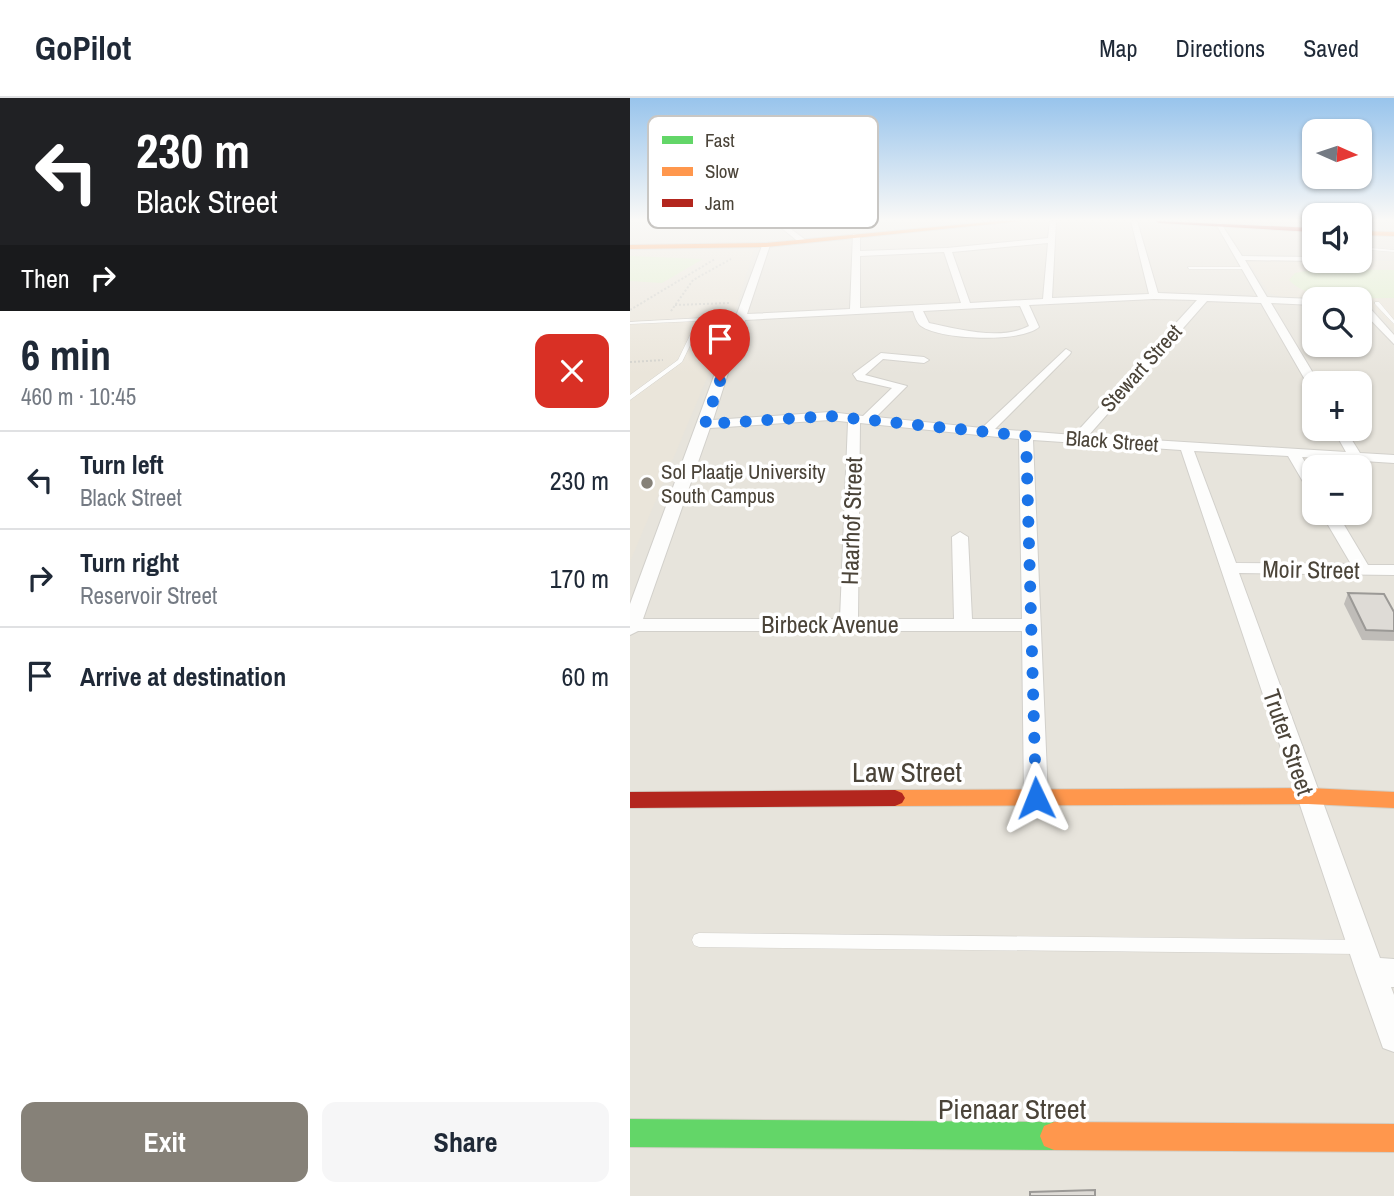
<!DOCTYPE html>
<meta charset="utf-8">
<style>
:root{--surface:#fff;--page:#f6f6f7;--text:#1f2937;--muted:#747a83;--line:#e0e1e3;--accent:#868178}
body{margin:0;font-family:"Archivo Narrow",sans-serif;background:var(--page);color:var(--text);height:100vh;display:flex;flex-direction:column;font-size:26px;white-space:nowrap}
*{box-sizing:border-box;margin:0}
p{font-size:23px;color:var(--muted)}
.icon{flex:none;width:38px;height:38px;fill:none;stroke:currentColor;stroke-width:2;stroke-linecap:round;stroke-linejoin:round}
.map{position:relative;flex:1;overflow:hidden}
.panel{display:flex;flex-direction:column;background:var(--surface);width:630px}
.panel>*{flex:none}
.guide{background:#202124;color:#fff;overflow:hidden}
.needle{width:46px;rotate:93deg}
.tools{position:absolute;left:672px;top:21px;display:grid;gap:14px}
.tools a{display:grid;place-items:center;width:70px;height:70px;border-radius:14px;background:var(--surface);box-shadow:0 2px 5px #0004;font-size:35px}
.pin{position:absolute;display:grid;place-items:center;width:60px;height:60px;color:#fff;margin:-72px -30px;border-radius:50% 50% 50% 0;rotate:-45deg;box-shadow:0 0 7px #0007}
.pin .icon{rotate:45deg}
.me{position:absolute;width:77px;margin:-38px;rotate:358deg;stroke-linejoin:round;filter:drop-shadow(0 0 5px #0008)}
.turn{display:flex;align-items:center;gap:24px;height:147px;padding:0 21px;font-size:32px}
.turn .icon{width:91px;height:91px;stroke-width:2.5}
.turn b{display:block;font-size:49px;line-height:60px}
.then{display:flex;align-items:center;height:66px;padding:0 21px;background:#0003;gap:14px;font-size:26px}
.round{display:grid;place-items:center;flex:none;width:74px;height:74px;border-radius:14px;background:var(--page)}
.headline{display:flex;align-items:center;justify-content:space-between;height:119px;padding:0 21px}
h1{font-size:42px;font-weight:800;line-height:52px}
.primary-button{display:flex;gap:14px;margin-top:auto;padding:14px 21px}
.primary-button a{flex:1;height:80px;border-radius:14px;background:var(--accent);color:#fff;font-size:28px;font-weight:800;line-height:80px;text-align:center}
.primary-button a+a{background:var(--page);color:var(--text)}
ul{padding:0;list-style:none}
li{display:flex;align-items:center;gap:21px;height:98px;padding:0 21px;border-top:2px solid var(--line)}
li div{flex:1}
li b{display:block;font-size:26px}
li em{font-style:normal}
header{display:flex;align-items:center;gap:42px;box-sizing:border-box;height:98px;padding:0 35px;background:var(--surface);border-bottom:2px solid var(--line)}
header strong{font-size:33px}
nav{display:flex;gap:38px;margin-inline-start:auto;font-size:24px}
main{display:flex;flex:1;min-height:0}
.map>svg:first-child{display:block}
.residential{fill:#e7e4dc;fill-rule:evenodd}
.education{fill:#eae5da}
.green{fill:#e1eecf}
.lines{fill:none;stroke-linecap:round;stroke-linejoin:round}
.lane-casing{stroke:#d2d0cb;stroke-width:1}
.street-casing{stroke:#d2d0cb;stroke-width:2}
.fast-casing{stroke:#d3cfc5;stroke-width:2}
.slow-casing{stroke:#d3cfc5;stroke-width:2}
.jam-casing{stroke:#d3cfc5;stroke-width:2}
.path{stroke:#d3d2cc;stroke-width:2;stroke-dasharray:2 2;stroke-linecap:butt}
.lane{fill:#fdfdfc;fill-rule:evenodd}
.street{fill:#fdfdfc;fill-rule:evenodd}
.fast{fill:#63d668;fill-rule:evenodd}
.slow{fill:#ff974d;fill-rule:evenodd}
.jam{fill:#b3261e;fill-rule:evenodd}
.wall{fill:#bfbcb8}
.building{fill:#dedbd6;stroke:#9b9996;stroke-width:2}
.route{stroke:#1a73e8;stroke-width:12;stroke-dasharray:0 21.6}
.poi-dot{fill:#868178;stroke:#fff;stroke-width:2.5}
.labels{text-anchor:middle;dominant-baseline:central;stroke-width:7;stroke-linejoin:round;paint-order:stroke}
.far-street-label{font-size:21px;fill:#4b4439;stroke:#fff}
.far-poi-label{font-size:21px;fill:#4b4439;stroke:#fff;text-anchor:start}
.street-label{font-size:24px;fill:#4b4439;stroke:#fff}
.near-street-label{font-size:28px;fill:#4b4439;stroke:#fff}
.key{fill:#fff;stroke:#c9c7c4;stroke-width:2}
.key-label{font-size:19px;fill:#4b4439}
</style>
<header>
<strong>GoPilot</strong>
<nav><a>Map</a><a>Directions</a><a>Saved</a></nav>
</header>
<main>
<section class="panel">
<div class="guide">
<div class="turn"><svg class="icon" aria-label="left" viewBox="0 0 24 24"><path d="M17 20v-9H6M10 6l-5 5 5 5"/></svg><div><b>230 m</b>Black Street</div></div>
<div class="then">Then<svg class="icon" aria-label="right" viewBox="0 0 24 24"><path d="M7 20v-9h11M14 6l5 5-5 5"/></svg></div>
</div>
<div class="headline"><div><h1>6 min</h1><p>460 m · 10:45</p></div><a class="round" style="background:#d93025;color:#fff"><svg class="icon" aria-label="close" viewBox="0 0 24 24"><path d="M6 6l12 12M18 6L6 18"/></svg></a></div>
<ul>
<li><svg class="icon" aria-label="left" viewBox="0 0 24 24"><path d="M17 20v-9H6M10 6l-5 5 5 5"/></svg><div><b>Turn left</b><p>Black Street</p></div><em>230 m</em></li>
<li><svg class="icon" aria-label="right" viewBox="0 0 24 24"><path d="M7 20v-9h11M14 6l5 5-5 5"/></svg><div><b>Turn right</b><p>Reservoir Street</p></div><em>170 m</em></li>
<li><svg class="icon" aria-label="arrive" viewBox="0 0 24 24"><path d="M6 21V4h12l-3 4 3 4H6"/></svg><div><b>Arrive at destination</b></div><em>60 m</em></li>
</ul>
<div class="primary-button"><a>Exit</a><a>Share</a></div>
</section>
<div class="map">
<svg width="764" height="1098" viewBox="0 0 764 1098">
<rect width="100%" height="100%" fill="#f4f2ee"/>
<path class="residential" d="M0,123h684v40h46v-40h34v975h-764zM684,201h46v46h-46zM684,285h46v46h-46zM684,369h46v46h-46z"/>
<g class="education">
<path d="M112,151l12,1 -19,61 -105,251v-311z"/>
<path d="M617,162l147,1v69l-26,-29 -87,-4 -12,-4z"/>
</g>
<g class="green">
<path d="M0,158l73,3 -41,24 -32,-2z"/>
<path d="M686,171l78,1v28c-27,0 -87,4 -105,-18l6,-7z"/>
</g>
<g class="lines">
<g class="lane-casing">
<g id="lane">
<path d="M730,149l34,3v2l-34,-3z"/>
<path d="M558,169h58l2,1 -2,1h-57z"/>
<path d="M745,204h4l15,18v4l-19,-20z"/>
<path d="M111,218l2,2 -41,3 -20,41 -52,38v-5l48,-35 19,-39 -67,3v-2z"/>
<path d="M69,835l661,7 5,2 2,5 -2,5 -5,2 -661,-7 -5,-2 -2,-5 2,-5z"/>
</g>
</g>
<g class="street-casing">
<g id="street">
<path d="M143,123h7l27,20 -7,2z"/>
<path d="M420,123h6l-4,77 97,-4 -18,-73h6l21,72 100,4 -42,-73 4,-2 22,34 72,1 3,4 -72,-1 22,37 47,2v6l-43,-2 48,80h-5v5l-6,-3 -47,-82 -54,-2 -119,135 258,16 -13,-23h12l15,24 34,2v8l-92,-6 12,20v16l-5,-1 -21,-36 -94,-5 42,112 115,1 -30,-51h16l31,52h26v10l-155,-2 141,385 14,1v28h-3l3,8v57l-11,-4 -27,-76 -175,-522 -148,-10 15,358 -4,7 -8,2 -8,-2 -4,-7 -2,-167h-384l-8,4v-31l133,-361 7,2 -23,69 103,-5 3,-75 7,2v15l87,-3 101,-10zM418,145l-5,56 -73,4 -18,-51zM314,154l17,51 -101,5v-52zM524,201l43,1 -123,135 -79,-6 75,-75 1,-2 -5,-3 -84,79 -106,-11 31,-31 -42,-11 18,-16 41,4 5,-3 -5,-3 -43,-4 -28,21 4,6 35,8 -29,28 -33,-4 -117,8 32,-100 168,-9c2,5 3,11 8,15 19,14 100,17 118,1l-10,-22zM390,208l9,20c-28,15 -71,3 -100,-3l-6,-12zM200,322l18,2 -8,197h-197l67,-191zM230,325l159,16 3,180h-50l-4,-82 -8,-5 -8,5 2,82h-96z"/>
<path d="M730,205l8,3 26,29v9l-34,-35z"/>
</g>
</g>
<g class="fast-casing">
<path id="fast" d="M0,1021l424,3 10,4 4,10 -4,10 -10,4 -424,-3z"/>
</g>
<g class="slow-casing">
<g id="slow">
<path d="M369,123h21l-254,26 -136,2v-4l136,-2z"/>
<path d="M730,133l34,1v4l-34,-1z"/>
<path d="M678,690l86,4v16l-86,-4 -413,2 -7,-3 -3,-5 3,-5 7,-3z"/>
<path d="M424,1024l340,2v28l-340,-2 -10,-4 -4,-10 4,-10z"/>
</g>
</g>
<g class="jam-casing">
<g id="jam">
<path d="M526,123l158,7v4l-155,-9z"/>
<path d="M265,692l7,3 3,5 -3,5 -7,3 -265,2v-16z"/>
</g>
</g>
<g class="path">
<path d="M45,207l54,-2"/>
<path d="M0,212l85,-51"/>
<path d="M41,213l22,-31 38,-21"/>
<path d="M0,264l33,-2"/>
</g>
<use href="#lane" class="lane"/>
<use href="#street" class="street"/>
<use href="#fast" class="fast"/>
<use href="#slow" class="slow"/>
<use href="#jam" class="jam"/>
</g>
<path class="wall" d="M718,495l46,19v29l-32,-1 -18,-36z"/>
<g class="building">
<path d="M718,495l36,1 10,18v19l-28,-1z"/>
<path d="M465,1092v6h-65v-4z"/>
</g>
<linearGradient id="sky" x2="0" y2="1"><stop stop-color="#98c4ec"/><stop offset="0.44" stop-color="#faf9f7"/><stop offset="1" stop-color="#faf9f7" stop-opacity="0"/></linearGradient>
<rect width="764" height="277" fill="url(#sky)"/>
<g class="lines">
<path class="route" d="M90,283l-15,43 125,-8 196,20 10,362"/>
</g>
<circle class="poi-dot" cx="17" cy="385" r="7"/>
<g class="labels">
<g class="far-street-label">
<text transform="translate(511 270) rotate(-48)">Stewart Street</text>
<text transform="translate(482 343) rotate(4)">Black Street</text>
</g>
<g class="far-poi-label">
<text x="31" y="373">Sol Plaatje University<tspan x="31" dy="24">South Campus</tspan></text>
</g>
<g class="street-label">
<text transform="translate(221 423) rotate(-88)">Haarhof Street</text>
<text transform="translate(681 471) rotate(1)">Moir Street</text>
<text x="200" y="526">Birbeck Avenue</text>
<text transform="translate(659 644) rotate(71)">Truter Street</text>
</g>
<g class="near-street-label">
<text x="277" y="674">Law Street</text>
<text x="382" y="1011">Pienaar Street</text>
</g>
</g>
<rect x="18" y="18" width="230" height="112" rx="10" class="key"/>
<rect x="32" y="38" width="31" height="8" fill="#63d668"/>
<rect x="32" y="69" width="31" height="9" fill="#ff974d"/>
<rect x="32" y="101" width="31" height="8" fill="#b3261e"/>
<g class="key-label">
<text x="75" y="49">Fast</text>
<text x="75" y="80">Slow</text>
<text x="75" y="112">Jam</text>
</g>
</svg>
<div class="tools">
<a><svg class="needle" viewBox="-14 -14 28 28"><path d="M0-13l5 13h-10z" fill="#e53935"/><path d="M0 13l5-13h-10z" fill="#747a83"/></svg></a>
<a><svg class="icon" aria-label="sound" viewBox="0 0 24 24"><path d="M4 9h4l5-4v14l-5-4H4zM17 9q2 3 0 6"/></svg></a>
<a><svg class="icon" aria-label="search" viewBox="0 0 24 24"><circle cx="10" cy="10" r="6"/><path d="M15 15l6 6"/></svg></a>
<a>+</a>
<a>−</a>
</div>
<div class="pin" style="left:90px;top:283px;background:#d93025"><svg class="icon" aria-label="arrive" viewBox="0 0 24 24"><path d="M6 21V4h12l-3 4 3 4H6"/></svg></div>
<svg class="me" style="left:406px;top:700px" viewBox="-20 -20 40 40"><path d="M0-17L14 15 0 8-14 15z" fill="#1a73e8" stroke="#fff" stroke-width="4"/></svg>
</div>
</main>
